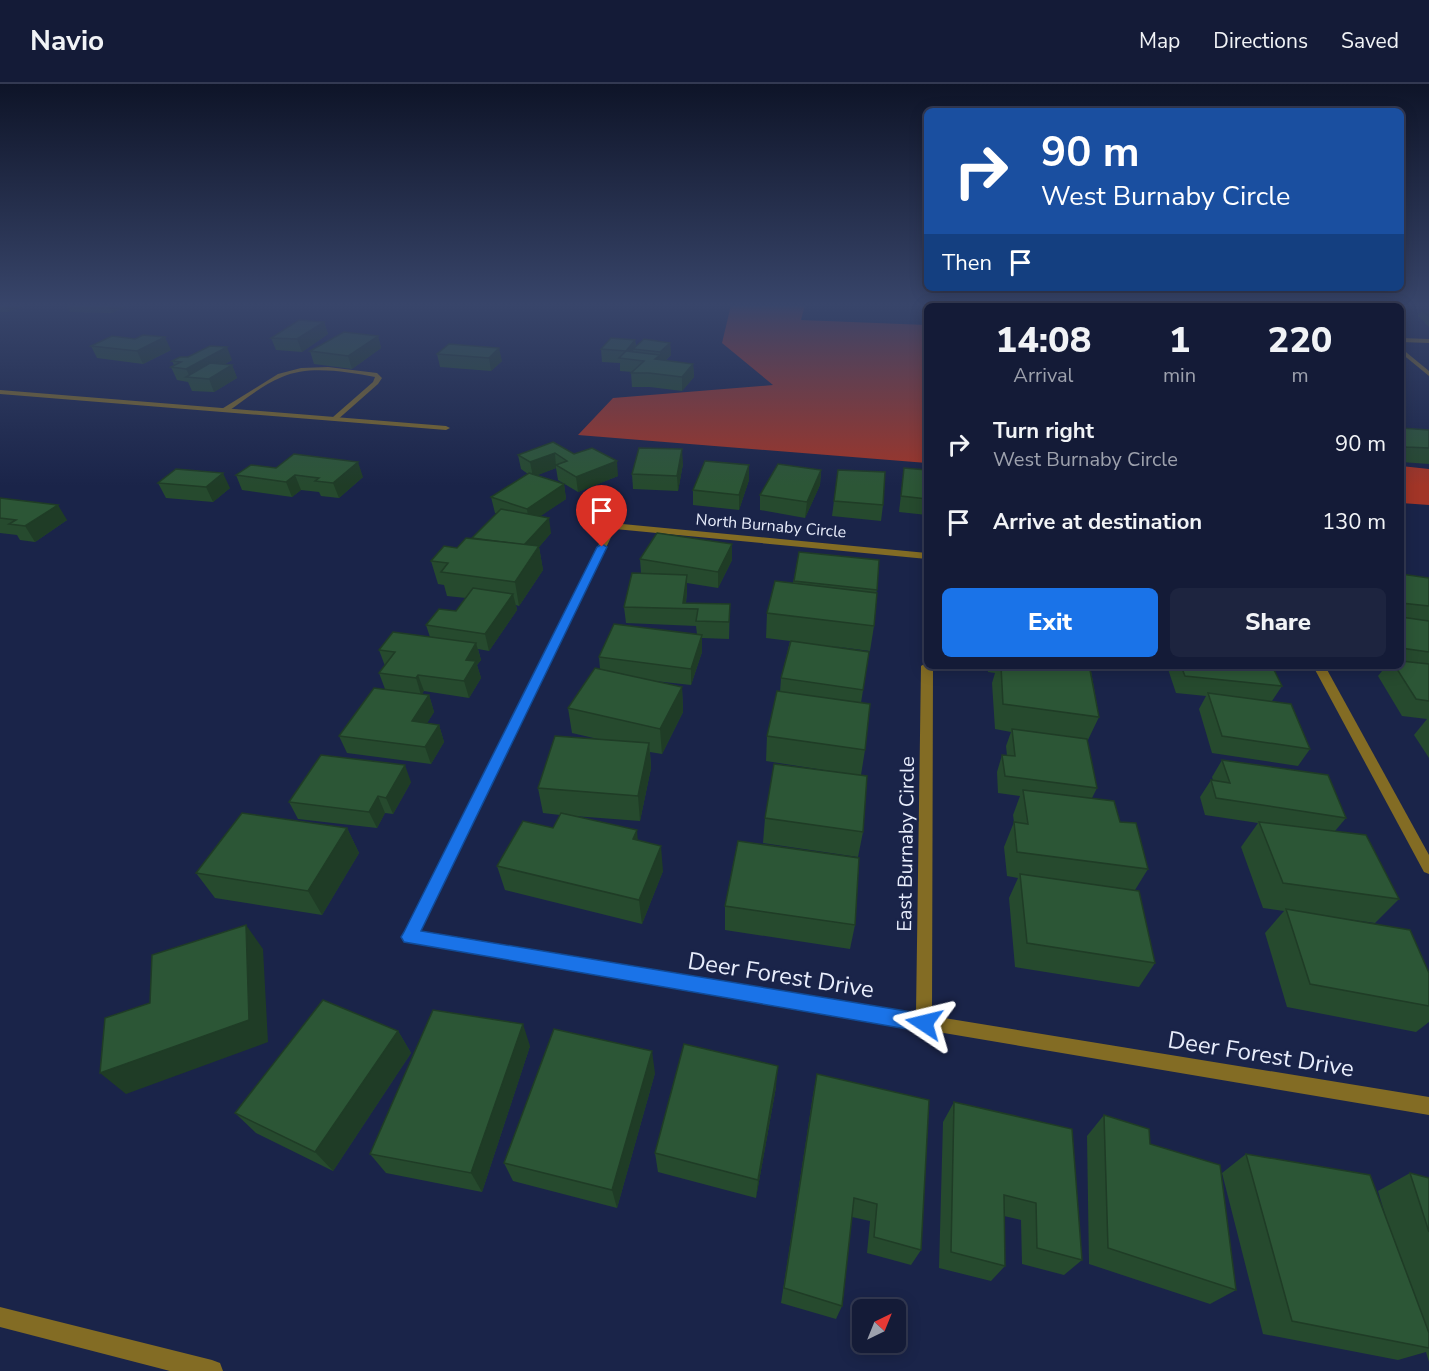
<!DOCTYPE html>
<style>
:root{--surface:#141b37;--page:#1d243f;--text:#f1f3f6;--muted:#9da1ad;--line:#333952;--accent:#1a73e8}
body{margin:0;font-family:"Nunito Sans",sans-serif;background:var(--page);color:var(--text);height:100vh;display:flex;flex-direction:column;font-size:22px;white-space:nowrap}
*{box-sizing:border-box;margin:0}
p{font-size:20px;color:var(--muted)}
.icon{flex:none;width:33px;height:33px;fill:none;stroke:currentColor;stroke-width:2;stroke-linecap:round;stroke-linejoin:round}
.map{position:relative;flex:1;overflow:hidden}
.panel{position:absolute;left:924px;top:219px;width:480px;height:366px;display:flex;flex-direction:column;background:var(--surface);border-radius:9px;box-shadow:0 3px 15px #0003,0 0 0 2px var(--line)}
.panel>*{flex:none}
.top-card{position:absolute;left:924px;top:24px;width:480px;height:183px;border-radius:9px;box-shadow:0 3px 15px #0003,0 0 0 2px var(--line);background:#1a4fa0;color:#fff;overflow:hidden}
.needle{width:39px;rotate:43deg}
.fabs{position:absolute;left:852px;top:1215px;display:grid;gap:12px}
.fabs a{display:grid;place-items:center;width:54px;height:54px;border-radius:9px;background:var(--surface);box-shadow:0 3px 15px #0003,0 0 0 2px var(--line);font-size:30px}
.pin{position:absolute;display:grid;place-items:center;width:51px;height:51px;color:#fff;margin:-62px -26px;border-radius:50% 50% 50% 0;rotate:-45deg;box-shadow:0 0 6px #0007}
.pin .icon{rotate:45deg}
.me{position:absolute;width:66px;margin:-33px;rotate:280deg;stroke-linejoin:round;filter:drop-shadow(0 0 4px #0008)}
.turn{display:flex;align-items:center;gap:21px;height:126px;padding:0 18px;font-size:27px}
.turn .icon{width:78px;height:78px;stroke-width:2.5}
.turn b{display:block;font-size:42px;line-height:51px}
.then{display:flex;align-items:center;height:57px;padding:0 18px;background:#0003;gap:12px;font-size:22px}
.eta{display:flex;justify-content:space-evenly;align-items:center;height:102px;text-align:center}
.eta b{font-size:36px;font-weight:800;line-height:42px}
.cta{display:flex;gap:12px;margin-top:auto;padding:12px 18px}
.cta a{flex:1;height:69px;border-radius:9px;background:var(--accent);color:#fff;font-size:24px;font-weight:800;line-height:69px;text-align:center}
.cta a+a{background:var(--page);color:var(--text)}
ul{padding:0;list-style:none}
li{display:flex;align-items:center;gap:18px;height:78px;padding:0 18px}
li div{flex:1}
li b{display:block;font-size:22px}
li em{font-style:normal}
header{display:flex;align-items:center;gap:36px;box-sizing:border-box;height:84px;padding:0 30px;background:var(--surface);border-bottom:2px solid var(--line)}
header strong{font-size:28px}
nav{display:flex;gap:33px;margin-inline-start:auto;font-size:21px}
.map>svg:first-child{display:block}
.forest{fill:#a23527}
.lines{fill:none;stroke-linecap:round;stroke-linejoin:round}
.service{fill:#836c24;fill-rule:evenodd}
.minor{fill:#836c24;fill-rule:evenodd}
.tertiary{fill:#836c24;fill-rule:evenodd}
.wall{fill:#264a2e}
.shaded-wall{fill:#1f3c26}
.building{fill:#2c5636;stroke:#1f3c26;stroke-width:1.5}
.route{fill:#1a73e8;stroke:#114b97;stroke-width:1.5}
.labels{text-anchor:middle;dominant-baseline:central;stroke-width:4.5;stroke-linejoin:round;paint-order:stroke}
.far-street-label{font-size:16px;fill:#e8edfc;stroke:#1a2449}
.street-label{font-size:20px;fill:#e8edfc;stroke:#1a2449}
.near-street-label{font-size:24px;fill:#e8edfc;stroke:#1a2449}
</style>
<header>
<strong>Navio</strong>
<nav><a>Map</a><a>Directions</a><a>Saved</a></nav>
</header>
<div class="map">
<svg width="1429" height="1287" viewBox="0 0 1429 1287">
<rect width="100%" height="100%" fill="#1a2449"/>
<g class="forest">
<path d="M731,221h74l-4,15 126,5v138l-349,-28 35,-37 160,-13 -51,-42z"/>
<path d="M1401,382l28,3v36l-28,-2z"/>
</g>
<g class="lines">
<g class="service">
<path d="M1401,254l28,1v4l-28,-1z"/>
<path d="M328,283l49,6 5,5 -4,6 -42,37 -4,-2 1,-2 40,-35 2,-5c-29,-5 -65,-12 -93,0 -20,8 -37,23 -55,35l-7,-2 58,-36 23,-6z"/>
</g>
<g class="minor">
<path d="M1346,221h6l1,1h-6z"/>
<path d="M1401,264l28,23v5l-28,-23z"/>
<path d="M0,306l446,36 4,2 -4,2 -446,-36z"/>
<path d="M612,439l315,30v6l-312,-30 -195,403 496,81 5,-347 6,-4v4h6l-1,350 497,81v18l-1024,-173 -3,-5 3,-5 203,-406z"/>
<path d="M1313,582h12l104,189v19l-5,-2z"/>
</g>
<path class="tertiary" d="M0,1223l212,53 8,3 3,8h-53l-170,-44z"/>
</g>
<g class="wall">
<path d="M0,221h26l-18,7h-8z"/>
<path d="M67,221h60v1l-15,7 -42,-1z"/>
<path d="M1422,226l7,1v16l-4,-4v-1l-7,-6z"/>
<path d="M324,238l4,12 -26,18 -26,-2 -5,-12z"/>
<path d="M378,252l3,12 -29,21 -38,-5 -4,-13z"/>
<path d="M135,255l36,11 -28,14 -46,-6 -6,-12z"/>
<path d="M635,256l1,6 34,-3 1,12 -6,6 28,3 1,13 -12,14 -32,-4h-18l-1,-14 2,-1 -13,-1v-8l-18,-1 -1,-13z"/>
<path d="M449,260l53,17 -11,10 -51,-4 -3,-13z"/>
<path d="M232,276l-7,4 7,1 5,13 -23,14 -22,-1 -4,-9 -11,-2 -6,-13 3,-2 -2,-4z"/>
<path d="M1401,344l28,2v34l-28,-2z"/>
<path d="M553,358l21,12 44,22 -40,16 -20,-12 -2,-12 -19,7 27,9 2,15 -26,17 11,17 -12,14 4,23 -24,36 -3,-1 1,5 -28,41 -11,-2 3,11 -4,5 4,13 -12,20 -45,-7 -2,3 7,1 5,17 -7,11 12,2 5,17 -13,22 -84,-11 -8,-17 46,-47 -6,-16 6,-7 -6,-16 51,-13 -4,-12 30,-14 10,-13 -19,-2 -3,-11 -6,-1 -7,-23 26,-13 15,-10 25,-25h-2l-4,-16 37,-23 -7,-5 -3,-14z"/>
<path d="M683,380l-5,27 -45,-2 -1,-15z"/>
<path d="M251,381l112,12 -24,21 -18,-2 -2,-4 -18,-2 -9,7 -50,-7 -6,-15z"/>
<path d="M749,381v15l-10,30 -46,-5v-15z"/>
<path d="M904,384l23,2v45l-28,-3z"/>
<path d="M821,386l-1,15 -15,33 -45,-8v-15z"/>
<path d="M838,386l45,35 -2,16 -49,-5z"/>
<path d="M158,399l72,5 -17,14 -47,-4z"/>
<path d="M0,414l67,22 -32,22 -15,-2 -3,-5 -17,-2z"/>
<path d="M732,460v16l-14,28 -31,-5v8l-1,12 44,1 -1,35 -27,-1v14l-11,33 -36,-4 27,6 1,25 -21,42 -12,-2 1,16 -11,53 -66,-5 64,24 25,31 -21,53 -137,-34 -8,-24 56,-38 7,-13 -17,-2 -5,-25 60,-49 -26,-6 -4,-25 32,-39 -1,-12 98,-23 -1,-8 -70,-3 -2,-16 17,-34 -1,-14z"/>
<path d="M799,468l80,8 -5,66 -4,25 -38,-5 37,6 -8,51 4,47 -4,25 2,57 -5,25 -95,-14 2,-25 78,-45 -77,-12 1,-25 13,-44 1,-14 9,-37 -24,-3 1,-25 26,-30z"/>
<path d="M1401,490l28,4v180l-15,-23 13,-16 -25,-3 -24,-40 8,-10h15z"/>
<path d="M988,582h104l-1,5 8,46 -12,25 10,46 -5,10 28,24 28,47 -13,21 20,73 -16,24 -124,-20 -6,-69 9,-20 -11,-2 -3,-29 10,-25 -1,-7 7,-19 -22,-3 -1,-21 5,-17 5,1 -1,-10 5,-14 -16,-3 -3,-46 3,-10 -7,-1z"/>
<path d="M1167,582h105l10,20 -10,15 38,48 -12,17 -86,-13 -13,-44 7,-13 -30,-3z"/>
<path d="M1222,676l124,58 -11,13 64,68 -24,24 -30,-4 84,87v16l-13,10 -129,-25 -22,-74 19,-22 -21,-3 -22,-61 17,-24 -53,-8 -5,-18 11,-17h2l-1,-3z"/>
<path d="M411,698l-18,32 -8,-1 -8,15 -79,-9 -9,-17z"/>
<path d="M347,744l12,25 -37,62 -107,-17 -19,-25z"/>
<path d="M725,822l130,19 -5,24 -125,-19z"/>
<path d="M398,947l13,22 -78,118 -77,-38 -21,-20z"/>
<path d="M530,962l-48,146 -96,-19 -16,-19z"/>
<path d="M655,989l-38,135 -104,-27 -9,-18z"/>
<path d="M817,990l104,176 -10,15 -44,-12 3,-32 -18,-4 -10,89 -6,13 -55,-16 32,-208z"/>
<path d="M776,1003l-20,111 -98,-26 -3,-19z"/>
<path d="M954,1018l128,158 -18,15 -42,-11 -1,-44 -17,-4 1,50 -14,15 -52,-13 4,-146z"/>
<path d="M1104,1031l46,29 86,146 -26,14 -121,-40 -2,-128z"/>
<path d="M1246,1070l141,67 -9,-30 32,-18 19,5v184l-3,-10 -28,8 -135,-26 -41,-161z"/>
</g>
<g class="shaded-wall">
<path d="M4,221h22l-18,7z"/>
<path d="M108,221h19v1l-15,7z"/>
<path d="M324,238l4,12 -26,18 -5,-13z"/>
<path d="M378,252l3,12 -29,21 -4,-13z"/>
<path d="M165,253l6,13 -28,14 -6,-13z"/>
<path d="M635,256l1,9h-3l1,7 -8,-5z"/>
<path d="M670,259l1,12 -11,10 -5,-6 5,-4v-3z"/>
<path d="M227,263l5,13 -33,18 -9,-1 -4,-8z"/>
<path d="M499,264l3,13 -11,10 -2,-13z"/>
<path d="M693,280l1,13 -12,14v-14z"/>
<path d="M232,281l5,13 -23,14 -5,-13z"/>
<path d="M682,365l1,15 -5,27 -1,-15z"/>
<path d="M555,369l1,15 -23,9 -3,-15z"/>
<path d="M617,377l1,15 -40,16 -2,-15z"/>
<path d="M358,378l5,15 -24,21 -6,-15z"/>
<path d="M749,381v15l-10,30v-15z"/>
<path d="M821,386l-1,15 -15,33 2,-16z"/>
<path d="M223,389l7,15 -17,14 -7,-15z"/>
<path d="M295,391l6,15 -9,7 -6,-15z"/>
<path d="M564,400l2,15 -37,25 -2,-15z"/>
<path d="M58,421l9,15 -32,22 -10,-16z"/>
<path d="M549,434l2,15 -12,14 4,23 -24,36 -4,-24 6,-34z"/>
<path d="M732,460v16l-14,28v-16z"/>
<path d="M687,491v16l-2,18 -2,-6z"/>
<path d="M513,510l4,16 -28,41 -4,-17z"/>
<path d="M702,551v17l-11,33v-16z"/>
<path d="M476,559l5,17 -4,5 4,13 -12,20 -5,-17 2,-21z"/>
<path d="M418,591l6,16 -3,4 -5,-17z"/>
<path d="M682,603l1,25 -21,42 -2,-25z"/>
<path d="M429,611l5,17 -16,26 -6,-17z"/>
<path d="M439,641l5,17 -13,22 -6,-17z"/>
<path d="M649,659l2,25 -11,53 -2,-25z"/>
<path d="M405,681l6,17 -18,32 -7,-16z"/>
<path d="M378,712l7,17 -8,15 -8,-16z"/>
<path d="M347,744l12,25 -37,62 -14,-24z"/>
<path d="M637,746l2,25 -6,-16z"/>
<path d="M661,762l2,25 -21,53 -3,-24z"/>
<path d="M246,841l17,24 5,93 -142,52 -26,-21z"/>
<path d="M523,940l7,22 -48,146 -11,-19z"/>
<path d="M398,947l13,22 -78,118 -18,-19z"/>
<path d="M652,967l3,22 -38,135 -5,-18z"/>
<path d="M778,982l-2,21 -20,111 2,-18z"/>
</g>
<g class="building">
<path d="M1422,226l7,1v5z"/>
<path d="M299,236l25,2 -27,17 -26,-1z"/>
<path d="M344,248l34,4 -30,20 -38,-5z"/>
<path d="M143,251l22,2 -28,14 -46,-5 21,-10 23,3z"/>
<path d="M611,254l24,2 -9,11 -25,-2z"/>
<path d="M644,255l26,4 -10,9 -27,-3z"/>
<path d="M449,260l50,4 -10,10 -52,-4z"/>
<path d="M210,262l17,1 -41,22 -15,-2 10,-5 -9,-1 8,-4h8z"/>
<path d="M626,267l34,4 -5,4 38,5 -11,13 -33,-4h-18l13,-12 -25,-3z"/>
<path d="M210,279l22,2 -23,14 -23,-2z"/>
<path d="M1401,344l28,2v18l-23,-1 -5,-5z"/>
<path d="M553,358l21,12 18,-6 25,13 -41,16 -20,-12 11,-4 -12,-8 -25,9 -12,-7z"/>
<path d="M639,364l43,1 -5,27 -45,-2z"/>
<path d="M294,370l64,8 -25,21 -18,-2 4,-3 -24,-3 -9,7 -50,-7 15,-10 25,3z"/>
<path d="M705,377l44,4 -10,30 -46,-5z"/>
<path d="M778,380l43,6 -14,32 -47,-7z"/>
<path d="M904,384l23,2v29l-26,-3z"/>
<path d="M176,385l47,4 -17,14 -48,-4z"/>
<path d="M838,386l47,2 -2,33 -49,-4z"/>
<path d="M529,389l35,11 -37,25 -36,-12z"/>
<path d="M0,414l58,7 -33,21 -16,-2 7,-4 -16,-2z"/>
<path d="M501,425l48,9 -25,27 -52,-7z"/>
<path d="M657,449l75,11 -14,28 -78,-13z"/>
<path d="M466,454l73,8 -24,36 -74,-10 7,-9 -17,-2 13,-15 13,2z"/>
<path d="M799,468l80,8 -2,30 -83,-9z"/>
<path d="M632,489l55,2 -4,28 47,1 -1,18 -33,-1 2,-12 -74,-2z"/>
<path d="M1401,490l28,4v28l-28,-3z"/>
<path d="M775,497l102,12 -3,33 -107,-13z"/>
<path d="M473,504l40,6 -28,40 -59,-9 13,-16 17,2z"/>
<path d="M1401,533l28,4v31l-28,-4z"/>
<path d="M614,540l88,11 -11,34 -92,-12z"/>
<path d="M393,548l83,11 -10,17 10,1 -12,20 -46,-6 -2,3 -37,-5 16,-21 -16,-2z"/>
<path d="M791,557l78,11 -6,38 -82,-12z"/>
<path d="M1401,577l28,3v37l-13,-2 -21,-33h6z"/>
<path d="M1001,582h57l32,4 9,47 -96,-13z"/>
<path d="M1181,582h91l10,20 -97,-10z"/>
<path d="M595,584l87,19 -22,42 -92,-21z"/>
<path d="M374,604l55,7 -17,26 27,4 -14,22 -86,-11z"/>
<path d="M777,607l93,13 -5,46 -98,-14z"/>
<path d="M1208,609l83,11 19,45 -88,-13z"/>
<path d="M1012,645l75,10 10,49 -92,-12 -3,-21 13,1z"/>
<path d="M555,652l94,7 -11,53 -100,-8z"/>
<path d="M321,671l84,10 -19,33 -8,-2 -9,16 -80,-10z"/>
<path d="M1222,676l106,15 18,43 -130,-20 -5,-18 19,3z"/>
<path d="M774,680l93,12 -4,56 -98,-14z"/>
<path d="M1023,706l91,11 6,21 16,1 12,46 -131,-17 -3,-30 14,2z"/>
<path d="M242,729l105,15 -39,63 -112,-18z"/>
<path d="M561,729l76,17 -4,9 28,7 -22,54 -142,-34 26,-45 30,7z"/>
<path d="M1259,738l107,13 33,64 -116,-16z"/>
<path d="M738,757l121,17 -4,67 -130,-19z"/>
<path d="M1020,790l119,17 16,72 -128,-20z"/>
<path d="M1286,825l124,21 19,43v33l-119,-22z"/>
<path d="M246,841l3,95 -149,53 5,-55 45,-15 2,-48z"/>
<path d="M323,916l75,31 -83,121 -80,-39z"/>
<path d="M433,926l90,14 -52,149 -101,-19z"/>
<path d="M554,945l98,22 -40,139 -108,-27z"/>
<path d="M684,960l94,22 -20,114 -103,-27z"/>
<path d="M817,990l112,26 -8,150 -47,-13 3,-33 -23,-6 -12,108 -58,-18z"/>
<path d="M954,1018l118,27 10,131 -45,-12 -1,-45 -32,-8 1,71 -54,-14z"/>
<path d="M1104,1031l45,14 1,15 70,21 16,125 -128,-42z"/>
<path d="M1246,1070l124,21 59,158v15l-137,-27z"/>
<path d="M1410,1089l19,5v54z"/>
</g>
<linearGradient id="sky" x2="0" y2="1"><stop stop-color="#0e1428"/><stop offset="0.55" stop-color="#38456a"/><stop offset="1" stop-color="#38456a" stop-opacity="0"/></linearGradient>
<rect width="1429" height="402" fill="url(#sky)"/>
<path class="route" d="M602,460l5,3 -186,384 503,83 6,2 3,7 -3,6 -6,3 -520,-90 -3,-5 3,-5 193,-385z"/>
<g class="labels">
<g class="far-street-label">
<text transform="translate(771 442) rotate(5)">North Burnaby Circle</text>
</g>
<g class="street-label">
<text transform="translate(906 760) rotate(-89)">East Burnaby Circle</text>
</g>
<g class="near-street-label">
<text transform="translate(781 891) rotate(9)">Deer Forest Drive</text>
<text transform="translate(1261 970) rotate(9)">Deer Forest Drive</text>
</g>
</g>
</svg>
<div class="fabs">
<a><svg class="needle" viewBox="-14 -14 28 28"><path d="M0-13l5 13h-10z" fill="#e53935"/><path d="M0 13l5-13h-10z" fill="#9da1ad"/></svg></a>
</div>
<div class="pin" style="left:602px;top:463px;background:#d93025"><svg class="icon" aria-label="arrive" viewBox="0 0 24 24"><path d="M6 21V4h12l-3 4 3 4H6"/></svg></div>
<svg class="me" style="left:924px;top:939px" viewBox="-20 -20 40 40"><path d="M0-17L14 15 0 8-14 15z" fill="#1a73e8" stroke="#fff" stroke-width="4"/></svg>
<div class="top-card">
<div class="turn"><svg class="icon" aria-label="right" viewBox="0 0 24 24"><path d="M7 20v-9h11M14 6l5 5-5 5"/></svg><div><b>90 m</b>West Burnaby Circle</div></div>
<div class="then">Then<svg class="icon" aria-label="arrive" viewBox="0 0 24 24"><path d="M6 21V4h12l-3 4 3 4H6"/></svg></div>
</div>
<section class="panel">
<div class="eta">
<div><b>14:08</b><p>Arrival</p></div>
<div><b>1</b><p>min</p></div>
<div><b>220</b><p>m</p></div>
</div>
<ul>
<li><svg class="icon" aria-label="right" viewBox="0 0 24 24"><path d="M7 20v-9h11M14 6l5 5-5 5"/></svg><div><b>Turn right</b><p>West Burnaby Circle</p></div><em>90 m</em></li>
<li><svg class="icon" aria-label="arrive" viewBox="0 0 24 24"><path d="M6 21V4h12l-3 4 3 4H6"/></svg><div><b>Arrive at destination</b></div><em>130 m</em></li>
</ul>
<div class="cta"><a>Exit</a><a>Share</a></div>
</section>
</div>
